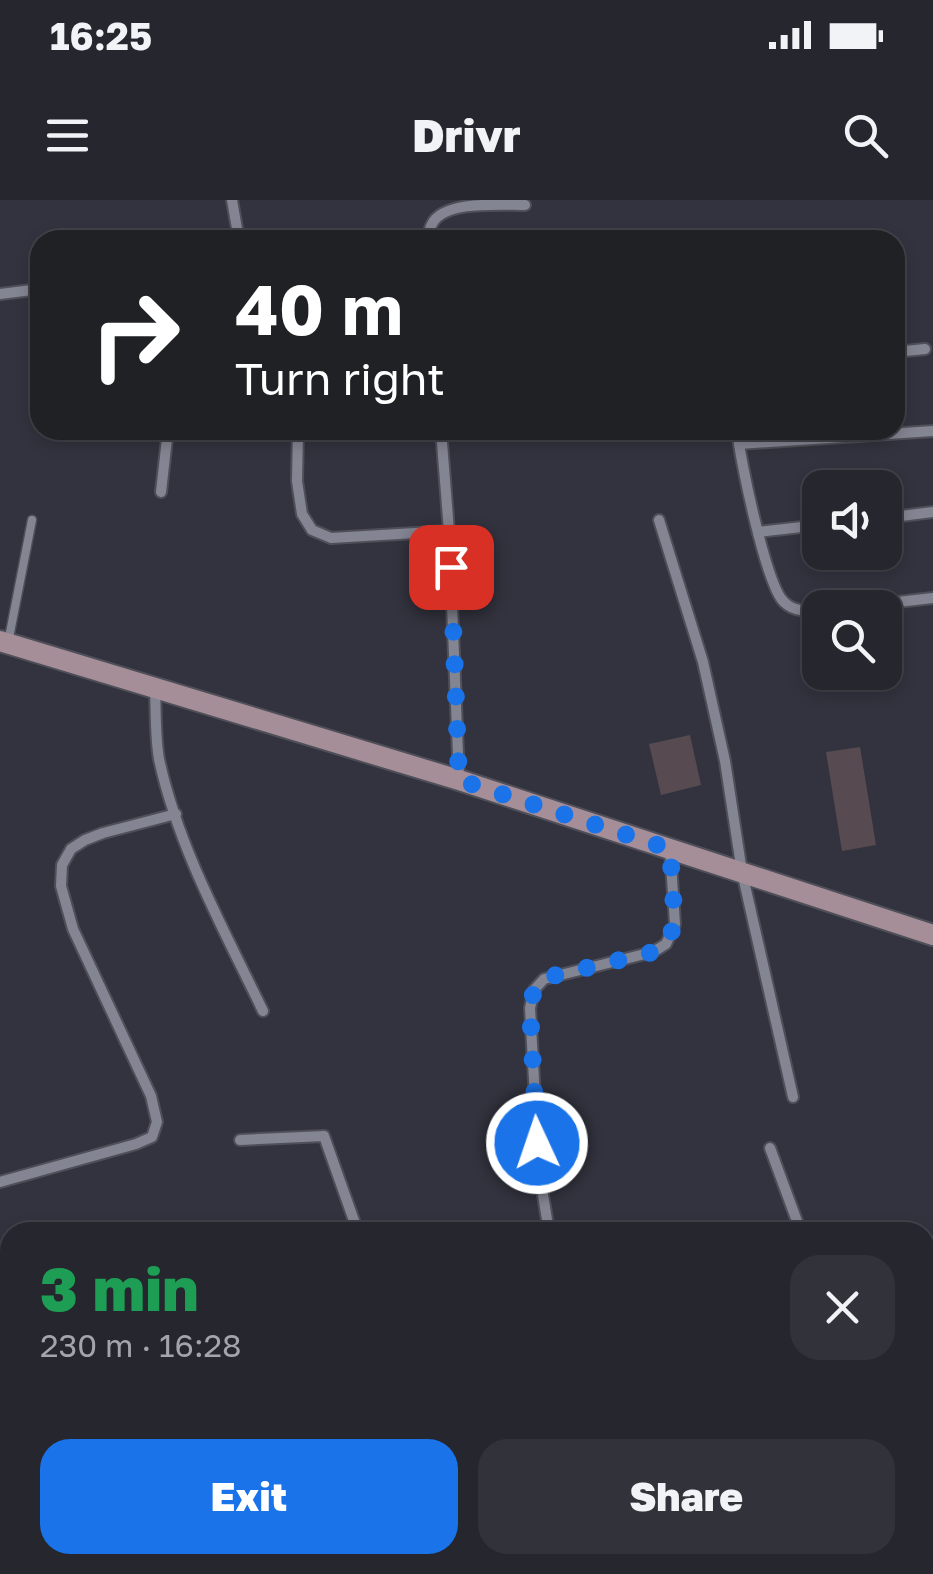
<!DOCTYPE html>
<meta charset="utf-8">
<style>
:root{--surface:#26262e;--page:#32323a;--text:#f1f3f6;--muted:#a4a5aa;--line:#42434a;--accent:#1a73e8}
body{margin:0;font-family:"Golos Text",sans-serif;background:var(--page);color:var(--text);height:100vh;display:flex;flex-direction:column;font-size:38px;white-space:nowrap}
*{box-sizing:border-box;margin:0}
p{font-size:32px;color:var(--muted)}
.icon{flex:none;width:55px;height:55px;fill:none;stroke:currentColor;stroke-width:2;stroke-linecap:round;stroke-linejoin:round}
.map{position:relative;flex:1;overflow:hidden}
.sheet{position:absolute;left:0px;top:1022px;width:935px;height:352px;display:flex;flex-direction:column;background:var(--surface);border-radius:30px 30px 0 0;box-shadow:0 5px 15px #0003,0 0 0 2px var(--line)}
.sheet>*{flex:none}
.guide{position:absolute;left:30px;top:30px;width:875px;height:210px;border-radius:30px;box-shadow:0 5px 15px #0003,0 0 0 2px var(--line);background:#202124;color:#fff;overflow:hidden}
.fabs{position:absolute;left:802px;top:270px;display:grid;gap:20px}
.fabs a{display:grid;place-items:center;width:100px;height:100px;border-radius:20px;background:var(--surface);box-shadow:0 5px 15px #0003,0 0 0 2px var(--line);font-size:50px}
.pin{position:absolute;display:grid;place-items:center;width:85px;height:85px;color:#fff;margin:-42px;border-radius:20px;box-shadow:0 5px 15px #0006}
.me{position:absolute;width:110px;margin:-55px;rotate:357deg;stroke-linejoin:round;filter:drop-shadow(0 0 8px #0008)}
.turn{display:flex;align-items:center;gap:35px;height:210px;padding:0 40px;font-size:45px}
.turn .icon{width:130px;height:130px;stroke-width:2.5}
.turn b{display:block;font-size:70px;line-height:85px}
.round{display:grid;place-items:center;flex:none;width:105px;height:105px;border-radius:30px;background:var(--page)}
.head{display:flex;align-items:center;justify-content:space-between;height:170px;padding:0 40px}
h1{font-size:60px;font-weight:800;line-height:75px;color:#1e9e55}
.cta{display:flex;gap:20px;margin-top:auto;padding:20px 40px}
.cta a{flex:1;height:115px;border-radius:30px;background:var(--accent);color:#fff;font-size:40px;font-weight:800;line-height:115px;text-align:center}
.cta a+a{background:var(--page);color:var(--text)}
.status{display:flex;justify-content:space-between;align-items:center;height:70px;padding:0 50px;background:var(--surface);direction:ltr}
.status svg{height:28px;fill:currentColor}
header{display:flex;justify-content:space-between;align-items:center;height:130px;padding:0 40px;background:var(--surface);font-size:45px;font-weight:800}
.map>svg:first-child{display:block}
.building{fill:#574b51}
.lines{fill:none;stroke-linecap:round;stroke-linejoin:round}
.lane-casing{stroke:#4e4f58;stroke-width:11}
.street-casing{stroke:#4e4f58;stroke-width:14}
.secondary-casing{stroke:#4e4f58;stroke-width:24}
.lane{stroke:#848592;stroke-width:8}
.street{stroke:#848592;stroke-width:10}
.secondary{stroke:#a68e99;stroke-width:20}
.route{stroke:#1a73e8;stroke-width:18;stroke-dasharray:0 32.4}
</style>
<div class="status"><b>16:25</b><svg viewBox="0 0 49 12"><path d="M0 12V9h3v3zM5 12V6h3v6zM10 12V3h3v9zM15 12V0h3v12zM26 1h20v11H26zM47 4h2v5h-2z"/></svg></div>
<header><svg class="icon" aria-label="menu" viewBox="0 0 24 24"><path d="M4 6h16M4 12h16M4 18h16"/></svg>Drivr<svg class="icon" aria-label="search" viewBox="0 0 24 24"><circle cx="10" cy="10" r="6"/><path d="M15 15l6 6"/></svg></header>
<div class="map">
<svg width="933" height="1374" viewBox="0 0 933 1374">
<rect width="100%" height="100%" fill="#32333e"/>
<g class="building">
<path d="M690,535l11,50 -40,10 -12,-51z"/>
<path d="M860,547l16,98 -34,6 -16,-99z"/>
</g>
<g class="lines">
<g class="lane-casing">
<path id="lane" d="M8,443l24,-123"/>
</g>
<g class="street-casing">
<g id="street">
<path d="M232,0l7,40"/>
<path d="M428,40c1,-5 1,-11 4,-16 12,-24 68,-19 93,-19"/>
<path d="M0,94l40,-5"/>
<path d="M895,152l30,-3"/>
<path d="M298,230l-1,51 5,33 10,16 19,8 118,-7"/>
<path d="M441,230l8,101 10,248"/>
<path d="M737,230c3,29 29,155 47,172 10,10 23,9 36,8"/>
<path d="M739,244l194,-13"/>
<path d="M161,292l7,-62"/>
<path d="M885,318l48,-6"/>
<path d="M659,320l44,142 22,99 17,111 51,225"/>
<path d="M758,332l62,-7"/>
<path d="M845,408l88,-10"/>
<path d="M155,488c1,23 0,48 4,71 19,88 65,171 104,252"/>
<path d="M240,940l84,-4 34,96"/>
<path d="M770,948l31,84"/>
<path d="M0,982l136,-38 16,-7 5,-15 -6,-26 -78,-167 -12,-43 1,-21 9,-16 14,-9 18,-7 73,-19"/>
<path d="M549,1032l-10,-62 -9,-162 4,-18 10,-11 109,-27 13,-8 9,-20 -5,-75"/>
<path d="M925,1157l8,-2"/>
<path d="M207,1365l4,9"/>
<path d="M653,1365l3,9"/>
<path d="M827,1365l3,9"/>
<path d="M383,1374l24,-9"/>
<path d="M605,1374l24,-9"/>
<path d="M751,1374l23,-9"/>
</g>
</g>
<g class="secondary-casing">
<path id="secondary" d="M0,441l459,139 474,155"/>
</g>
<use href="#lane" class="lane"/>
<use href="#street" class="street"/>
<use href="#secondary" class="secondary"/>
</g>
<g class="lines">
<path class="route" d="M451,367l8,213 211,69 5,75 -9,20 -13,8 -109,26 -10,12 -4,18 7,135"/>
</g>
</svg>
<div class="fabs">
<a><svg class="icon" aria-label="sound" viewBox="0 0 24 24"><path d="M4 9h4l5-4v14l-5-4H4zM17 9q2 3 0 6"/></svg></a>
<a><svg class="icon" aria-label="search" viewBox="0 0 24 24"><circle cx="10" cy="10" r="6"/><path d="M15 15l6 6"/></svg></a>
</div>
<div class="pin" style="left:451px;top:367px;background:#d93025"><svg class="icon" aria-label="arrive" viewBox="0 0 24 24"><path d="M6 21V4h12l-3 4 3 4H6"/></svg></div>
<svg class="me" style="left:537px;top:943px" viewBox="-20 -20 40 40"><circle r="17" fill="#1a73e8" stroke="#fff" stroke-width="3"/><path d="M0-11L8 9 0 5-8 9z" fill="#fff"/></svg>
<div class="guide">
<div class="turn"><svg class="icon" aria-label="right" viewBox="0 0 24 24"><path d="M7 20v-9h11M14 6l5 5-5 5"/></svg><div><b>40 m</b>Turn right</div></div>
</div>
<section class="sheet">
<div class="head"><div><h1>3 min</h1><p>230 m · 16:28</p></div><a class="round"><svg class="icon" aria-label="close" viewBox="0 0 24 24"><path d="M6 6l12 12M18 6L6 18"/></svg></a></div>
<div class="cta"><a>Exit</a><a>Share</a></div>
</section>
</div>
